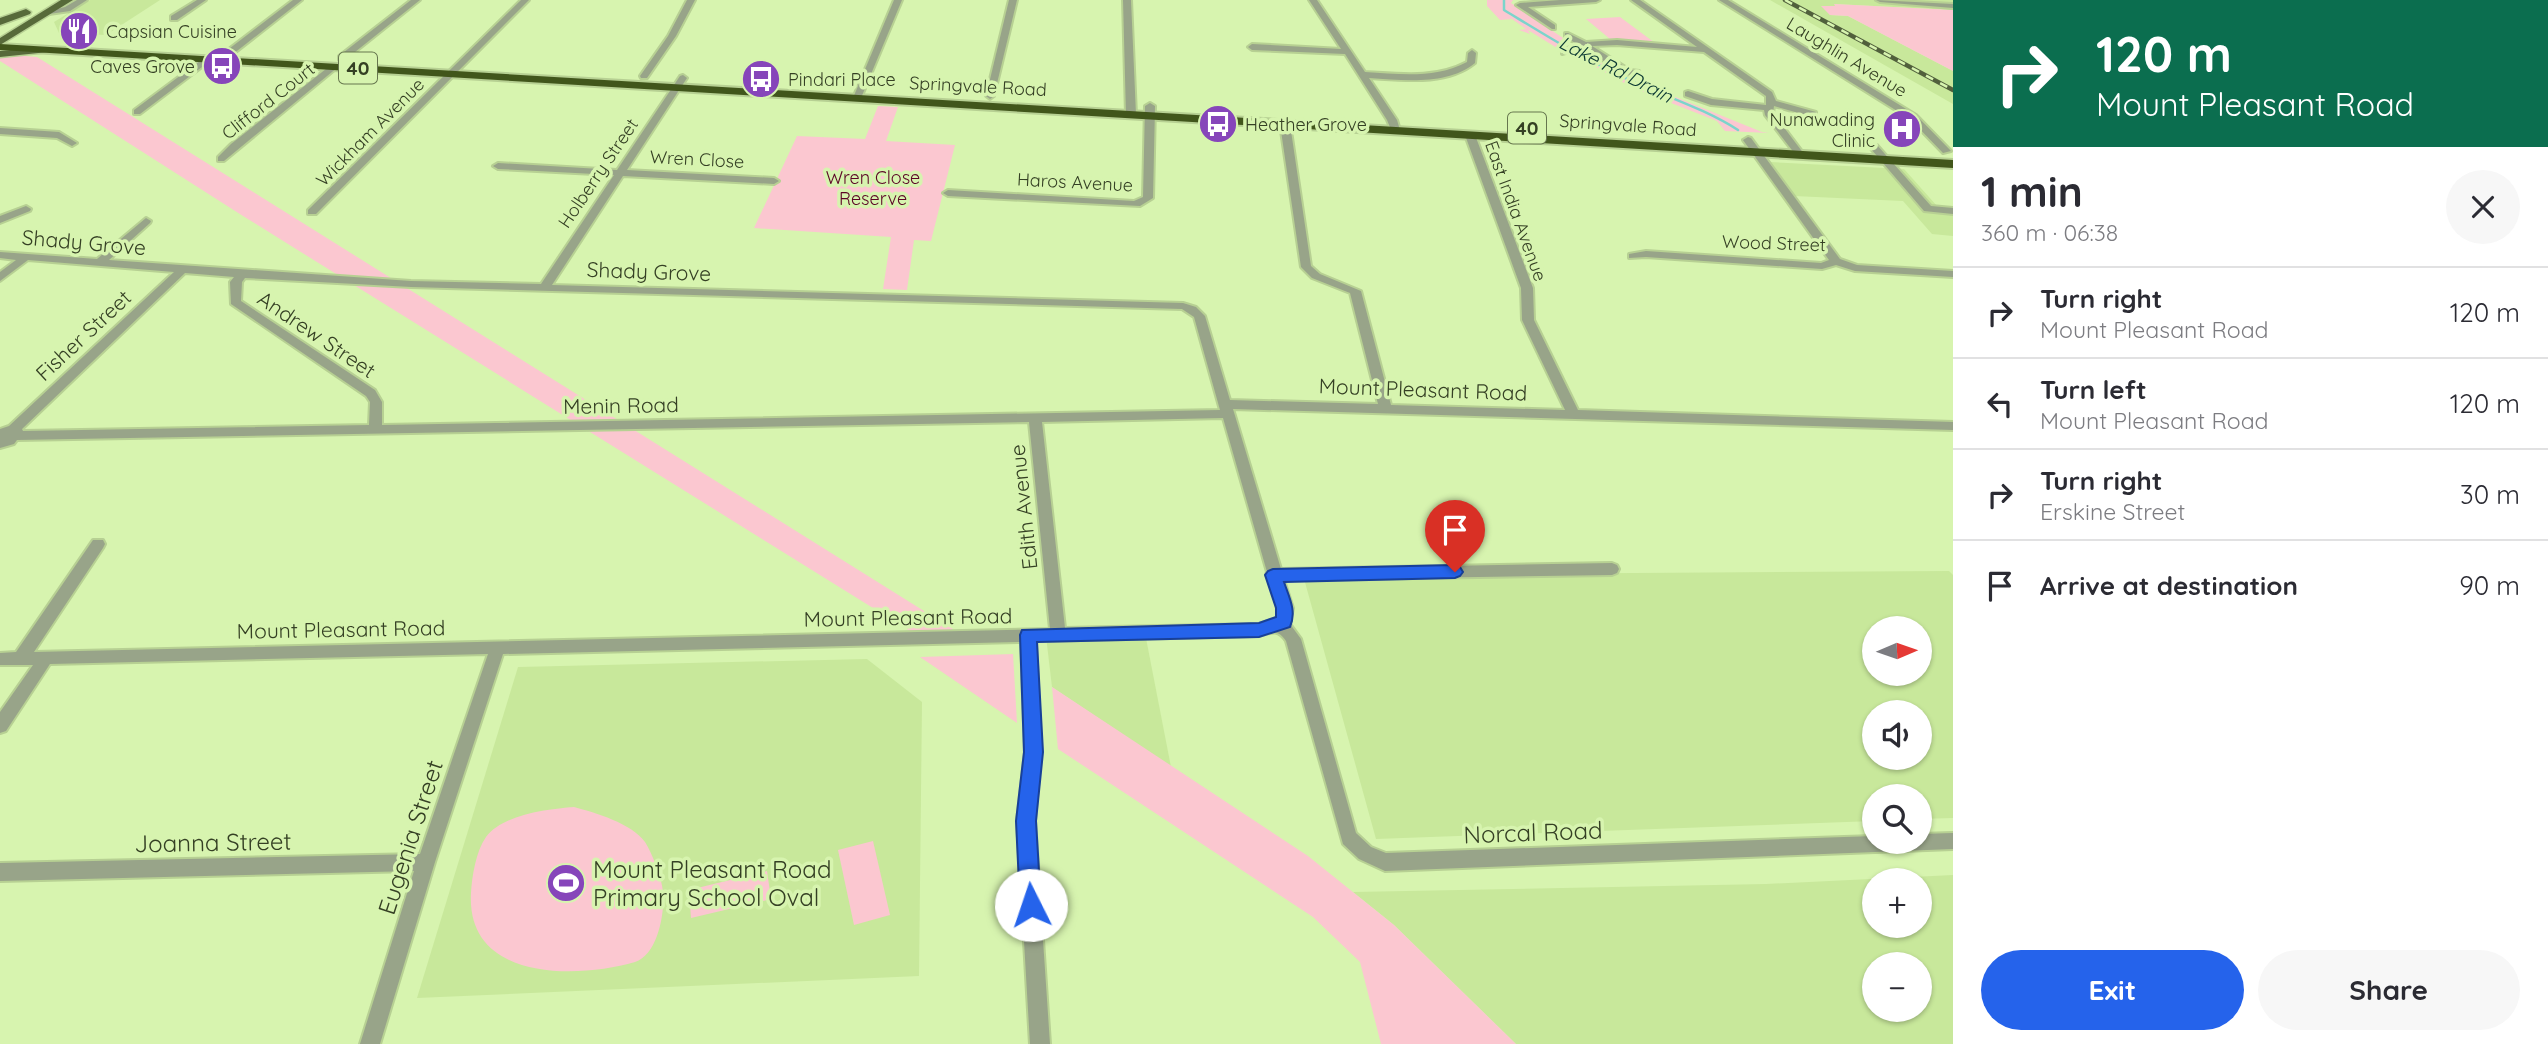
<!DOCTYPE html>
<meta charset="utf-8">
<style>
:root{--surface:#fff;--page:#f7f7f7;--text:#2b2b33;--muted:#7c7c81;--line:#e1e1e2;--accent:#2563eb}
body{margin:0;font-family:Quicksand,sans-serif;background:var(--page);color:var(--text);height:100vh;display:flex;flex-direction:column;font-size:26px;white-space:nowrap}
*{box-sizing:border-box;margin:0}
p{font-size:23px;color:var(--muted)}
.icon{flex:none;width:38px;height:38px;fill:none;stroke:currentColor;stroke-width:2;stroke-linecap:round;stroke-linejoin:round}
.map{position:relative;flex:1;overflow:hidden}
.side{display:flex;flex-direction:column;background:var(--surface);width:595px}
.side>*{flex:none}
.top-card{background:#0b6e4f;color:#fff;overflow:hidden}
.needle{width:46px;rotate:88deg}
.controls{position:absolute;left:1862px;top:616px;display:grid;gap:14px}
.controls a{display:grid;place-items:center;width:70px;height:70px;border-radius:50%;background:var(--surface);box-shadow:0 2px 5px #0004;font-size:35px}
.pin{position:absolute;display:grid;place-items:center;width:60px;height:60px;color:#fff;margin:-72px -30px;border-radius:50% 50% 50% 0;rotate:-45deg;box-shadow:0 0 7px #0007}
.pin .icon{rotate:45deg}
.me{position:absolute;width:77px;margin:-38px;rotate:356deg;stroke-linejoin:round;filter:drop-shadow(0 0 5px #0008)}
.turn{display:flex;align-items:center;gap:24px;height:147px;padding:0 28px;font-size:32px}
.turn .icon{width:91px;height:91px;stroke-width:2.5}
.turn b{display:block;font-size:49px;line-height:60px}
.round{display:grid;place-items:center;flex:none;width:74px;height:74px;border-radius:37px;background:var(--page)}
.summary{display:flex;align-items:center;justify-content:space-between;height:119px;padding:0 28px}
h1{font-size:42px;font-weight:800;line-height:52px}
.button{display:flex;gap:14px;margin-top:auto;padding:14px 28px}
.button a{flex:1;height:80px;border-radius:42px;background:var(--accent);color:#fff;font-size:28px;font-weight:800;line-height:80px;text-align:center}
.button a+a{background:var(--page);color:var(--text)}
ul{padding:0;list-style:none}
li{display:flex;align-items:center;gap:21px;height:91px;padding:0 28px;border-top:2px solid var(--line)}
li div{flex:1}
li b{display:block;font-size:26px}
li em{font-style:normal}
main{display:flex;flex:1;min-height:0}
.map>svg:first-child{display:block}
.built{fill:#c8e89b;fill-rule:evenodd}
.green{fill:#fbc7d0}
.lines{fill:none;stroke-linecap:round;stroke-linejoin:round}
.stream{stroke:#7bd5cb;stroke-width:2.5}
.building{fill:#3b6c40}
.minor-casing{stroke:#b7d093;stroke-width:4}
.major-casing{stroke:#b7d093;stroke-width:3}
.highway-casing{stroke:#b7d093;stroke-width:4}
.minor{fill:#98a489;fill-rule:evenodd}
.major{fill:#576a3a;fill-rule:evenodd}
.highway{fill:#41561b;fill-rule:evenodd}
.rail-casing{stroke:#51603c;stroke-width:4.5}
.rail{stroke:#d7f4af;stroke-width:2.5;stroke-dasharray:8;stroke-linecap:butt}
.route{fill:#2563eb;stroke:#184099;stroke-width:2}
.labels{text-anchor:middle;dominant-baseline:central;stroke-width:7;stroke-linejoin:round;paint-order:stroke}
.far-poi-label{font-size:18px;fill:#354024;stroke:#d7f4af;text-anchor:start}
.far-street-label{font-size:18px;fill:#354024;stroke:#d7f4af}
.far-park-label{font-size:18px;fill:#5b0426;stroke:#d7f4af}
.shield{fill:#d7f4af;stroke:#66764e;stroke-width:2}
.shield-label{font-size:19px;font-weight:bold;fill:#354024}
.far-water-label{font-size:19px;font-style:italic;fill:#083531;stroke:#d7f4af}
.street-label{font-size:21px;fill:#354024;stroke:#d7f4af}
.near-street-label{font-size:24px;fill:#354024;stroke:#d7f4af}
.near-poi-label{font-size:24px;fill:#354024;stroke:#d7f4af;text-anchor:start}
</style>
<main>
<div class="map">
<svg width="1953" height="1044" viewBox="0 0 1953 1044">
<rect width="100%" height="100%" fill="#d7f4af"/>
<g class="built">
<path d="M90,0h70l-54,35 -47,-2 -5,-11z"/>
<path d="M1770,0h183v10l-118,-6 1,2h-14l8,9 18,1 105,55v33z"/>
<path d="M1770,162l134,7 33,37 16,1v29l-21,-2 -29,-33 -109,-5z"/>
<path d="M1949,571l4,4v243l-33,1v-23h-46v25l-498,18 -73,-264zM1874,628h46v46h-46zM1874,712h46v46h-46z"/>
<path d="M1145,633l26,134 -119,-80 -6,-51z"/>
<path d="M867,659l55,43 -3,274 -502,22 101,-331z"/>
<path d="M1953,875v169h-437l-122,-119 -41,-33 413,-8zM1874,880h46v46h-46zM1874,964h46v46h-46z"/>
</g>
<g class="green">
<path d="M1487,0h26l-2,3 55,37 -9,8 -29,-18 2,4 -11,-4 7,-1 -14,-10 -12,1 -13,-14z"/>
<path d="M1834,4l119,6v61l-105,-55 -18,-1 -9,-9h14z"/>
<path d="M1620,17l35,26 -45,-4 -24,-20z"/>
<path d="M1581,51l45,26 136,55 7,1 -44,-2 -8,-10 -84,-33 -57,-32z"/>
<path d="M13,55l24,2 927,579 -54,-5 -667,-415 -243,-155v-3z"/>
<path d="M878,106l20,1 -12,34 69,4 -24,96 -17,-1 -7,50 -24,-1 8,-52 -137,-9 43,-92 68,3z"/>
<path d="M1013,654l4,69 -97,-66z"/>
<path d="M1052,687l256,169 86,69 122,119h-135l-21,-82 -47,-45 -255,-168z"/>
<path d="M574,807c22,6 57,16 71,35 7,11 17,36 18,50 2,20 -5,63 -28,70 -59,17 -169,19 -164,-69 1,-17 5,-42 15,-56 17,-23 63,-28 88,-30z"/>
<path d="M873,841l17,74 -36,10 -16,-75z"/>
<path d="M767,871l4,28 -80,19 -2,-28z"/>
</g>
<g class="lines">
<path class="stream" d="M1504,0v10c38,23 76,47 117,66 39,19 81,31 117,54"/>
</g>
<path class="building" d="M1886,122l21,1 11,13 -21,-2z"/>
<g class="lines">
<g class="minor-casing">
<g id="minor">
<path d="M77,0h10l-17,11 -21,3 -4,-2 20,-5z"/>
<path d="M197,0h9l-29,20h-6v-4z"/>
<path d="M293,0h9l-79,62h-6v-4z"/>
<path d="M411,0h9l-75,60h-6v-4z"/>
<path d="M521,0h8l-213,214h-8v-4z"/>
<path d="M687,0h8l-19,36 -29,42h-6l-1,-2 28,-40z"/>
<path d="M894,0h8l-41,98 -7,2 -1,-2z"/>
<path d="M1009,0h8l-23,96 -4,3 -4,-3z"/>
<path d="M1123,0h8l5,115 -5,3 -5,-3z"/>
<path d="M1309,0h8l48,72c35,2 70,7 102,-10l1,-9 4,-3 4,3 -1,10c-28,23 -72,17 -106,15l28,42 3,10 -8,2 -5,-12 -42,-66 -93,-4 -4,-3 4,-3 89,5z"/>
<path d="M1560,0h40l-4,2 -68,5 27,18v4h-3l-36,-24 4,-2z"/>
<path d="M1631,0h9l132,92 4,9 40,11v4l-3,1 -39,-11 -1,7 31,41v4h-6l-33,-43 -1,-5 -53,-5 -26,-9v-4l3,-1 24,8 54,6v-9l-62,-44 -87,-7 -25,1 38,24 9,1 1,2 -4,3 -11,-2 -42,-26 -21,6v-4l15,-6 -12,-7v-4h3l18,9 31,-2 80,7z"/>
<path d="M1719,0h9l188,115 35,36 -8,2 -33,-34z"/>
<path d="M1876,0l77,4v4l-73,-6z"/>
<path d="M216,49l7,2 -83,63h-6v-4z"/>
<path d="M331,65l7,2 -114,94h-6v-4l13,-13z"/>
<path d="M683,75l4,3 -60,92 147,8 5,3 -5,3 -151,-8 -71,109 631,18 13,4 9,9 25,84 148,4 -28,-111 -38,-15 -11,-11 -21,-143 5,-3 5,3 21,142 9,8 41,17 30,114 174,5 -43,-90 -1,-32 -56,-153 5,-3 5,3 58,153 1,32 44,90 375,12v8l-720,-21 48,160 331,-6 5,2 2,4 -2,4 -5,2 -328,5 9,28 -3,16 11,15 55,194 15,14 15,6 488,-17v6h46v-8l33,-1v16l-568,22 -26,-12 -16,-15 -57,-203c-8,-12 -14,-9 -27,-5l-223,5 5,111 -6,69 15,223h-20l-13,-223 8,-69 -4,-110 -518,12 -68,208 -55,182h-20l54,-173 -414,10v-18l420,-9 68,-200 -438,10 -44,67 -6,2v-21l33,-47h-33v-12l16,-1 77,-112h10l2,4 -2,4 -69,104 1016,-23 -21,-207 -1012,18 -3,4 -14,4v-10l5,-1 -5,1v-9l9,-3 165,-154 -146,-12 -28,21v-9l16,-12 -16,-2v-6l97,7 49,-41 5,3 -1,2 -41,37 302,21 130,3 73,-109 -116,-6 -5,-3 5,-3 119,7 63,-94zM185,273l49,4 -4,5 1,22 135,92 4,6 -1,23 -346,6 -1,-2zM245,278l166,9 771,22 12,8 26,93 -838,15v-23l-7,-12 -134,-89 1,-19zM1223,418l44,154 -1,3c8,11 12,29 11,43l-18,6 -194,4 -23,-206z"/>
<path d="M1150,103l5,3 -2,92 -13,8 -192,-10 -5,-3 5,-3 186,11 9,-4 2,-91z"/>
<path d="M0,128l59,4 18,11 -5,3 -15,-8 -57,-4z"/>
<path d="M1748,137l3,1 89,121 17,6 96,6v6l-98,-6 -19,-6 -14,4 -176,-12 -17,1v-4l17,-3 175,12 8,-3 -86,-120z"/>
<path d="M1871,145h6l54,61 22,2v6l-29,-3 -53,-62z"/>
<path d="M26,206l5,3 -1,2 -30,12v-7z"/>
</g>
</g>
<g class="major-casing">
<g id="major">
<path d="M61,0h12l-73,45v-7z"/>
<path d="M26,9l5,3 -1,2 -30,11v-7z"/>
<path d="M44,47l5,3 -1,2 -48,5v-6z"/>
</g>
</g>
<g class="highway-casing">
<path id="highway" d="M0,44l1953,116v8l-1953,-118z"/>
</g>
<use href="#minor" class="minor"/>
<use href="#major" class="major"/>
<use href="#highway" class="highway"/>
<g class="rail-casing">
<path id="rail" d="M1785,0l168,90"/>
</g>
<use href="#rail" class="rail"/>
</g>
<path class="route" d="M1455,565l5,2 3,5 -3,4 -5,2 -171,4c5,15 13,29 6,45l-31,10 -222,5 6,110 -7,69 5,84 -3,7 -7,3 -8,-3 -3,-7 -4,-84 8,-69 -4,-117 2,-5 237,-7 17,-6v-9l-11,-33 3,-4 5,-2z"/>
<defs>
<g id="restaurant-disc" transform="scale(2.0125)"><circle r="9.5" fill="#8645ba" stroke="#d7f4af"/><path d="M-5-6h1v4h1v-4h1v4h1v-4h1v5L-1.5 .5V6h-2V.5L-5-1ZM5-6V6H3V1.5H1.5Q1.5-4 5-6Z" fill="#fff"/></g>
<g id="bus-disc" transform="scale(2.0125)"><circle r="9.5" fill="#8645ba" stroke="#d7f4af"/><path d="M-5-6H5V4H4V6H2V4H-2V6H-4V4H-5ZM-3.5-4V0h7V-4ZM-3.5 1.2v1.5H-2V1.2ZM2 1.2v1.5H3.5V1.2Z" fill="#fff"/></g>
<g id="hospital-disc" transform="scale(2.0125)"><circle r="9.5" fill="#8645ba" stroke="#d7f4af"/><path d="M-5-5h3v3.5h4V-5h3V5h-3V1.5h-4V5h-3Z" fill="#fff"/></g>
<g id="stadium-disc" transform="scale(2.0125)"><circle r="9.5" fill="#8645ba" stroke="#d7f4af"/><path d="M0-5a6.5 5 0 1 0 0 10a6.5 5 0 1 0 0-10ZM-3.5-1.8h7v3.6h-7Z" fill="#fff"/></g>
</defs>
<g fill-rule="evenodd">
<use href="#restaurant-disc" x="79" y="31"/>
<use href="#bus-disc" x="222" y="66"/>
<use href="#bus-disc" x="761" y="79"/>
<use href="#bus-disc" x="1218" y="124"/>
<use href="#hospital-disc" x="1902" y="129"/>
<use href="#stadium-disc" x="566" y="883"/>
</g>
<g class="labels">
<g class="far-poi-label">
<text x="106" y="31">Capsian Cuisine</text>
<text x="195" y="66" text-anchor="end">Caves Grove</text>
<text x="788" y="79">Pindari Place</text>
<text x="1875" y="119" text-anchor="end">Nunawading<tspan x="1875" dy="21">Clinic</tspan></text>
<text x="1245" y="124">Heather Grove</text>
</g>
<g class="far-street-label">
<text transform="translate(1847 57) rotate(31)">Laughlin Avenue</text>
<text transform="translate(978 86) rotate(3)">Springvale Road</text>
<text transform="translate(268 101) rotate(-38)">Clifford Court</text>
<text transform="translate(1628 125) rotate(4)">Springvale Road</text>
<text transform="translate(370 132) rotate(-45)">Wickham Avenue</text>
<text transform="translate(697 159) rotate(3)">Wren Close</text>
<text transform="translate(598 173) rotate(-56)">Holberry Street</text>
<text transform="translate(1075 182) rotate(3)">Haros Avenue</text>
<text transform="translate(1516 211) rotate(70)">East India Avenue</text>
<text transform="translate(1774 243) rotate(2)">Wood Street</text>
</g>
<g class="far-park-label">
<text x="873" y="177">Wren Close<tspan x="873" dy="21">Reserve</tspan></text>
</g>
<g class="shield">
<rect x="339" y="52.5" width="38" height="31" rx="5"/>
<rect x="1508" y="112.5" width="38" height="31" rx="5"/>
</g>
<g class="shield-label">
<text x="358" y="68">40</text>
<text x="1527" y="128">40</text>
</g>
<g class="far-water-label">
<text transform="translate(1616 69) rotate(27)">Lake Rd Drain</text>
</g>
<g class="street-label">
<text transform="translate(84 242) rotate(5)">Shady Grove</text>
<text transform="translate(649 271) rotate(2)">Shady Grove</text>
<text transform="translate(317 334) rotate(34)">Andrew Street</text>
<text transform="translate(83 335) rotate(-43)">Fisher Street</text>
<text transform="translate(1423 389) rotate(2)">Mount Pleasant Road</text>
<text transform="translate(621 405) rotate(-1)">Menin Road</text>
<text transform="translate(1023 507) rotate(-96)">Edith Avenue</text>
<text transform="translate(908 617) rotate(-1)">Mount Pleasant Road</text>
<text transform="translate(341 629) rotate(-1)">Mount Pleasant Road</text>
</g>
<g class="near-street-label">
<text transform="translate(1533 832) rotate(-2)">Norcal Road</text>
<text transform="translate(410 837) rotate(-72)">Eugenia Street</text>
<text transform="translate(213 842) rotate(-1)">Joanna Street</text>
</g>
<g class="near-poi-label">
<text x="593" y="869">Mount Pleasant Road<tspan x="593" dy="28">Primary School Oval</tspan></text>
</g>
</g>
</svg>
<div class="controls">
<a><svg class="needle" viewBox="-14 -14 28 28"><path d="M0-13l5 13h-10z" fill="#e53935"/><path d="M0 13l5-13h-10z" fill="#7c7c81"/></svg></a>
<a><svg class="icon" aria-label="sound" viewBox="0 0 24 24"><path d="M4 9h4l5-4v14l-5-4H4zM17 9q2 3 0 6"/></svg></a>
<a><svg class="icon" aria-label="search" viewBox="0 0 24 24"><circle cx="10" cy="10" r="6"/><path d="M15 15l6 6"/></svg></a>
<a>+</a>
<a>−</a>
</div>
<div class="pin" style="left:1455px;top:572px;background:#d93025"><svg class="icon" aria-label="arrive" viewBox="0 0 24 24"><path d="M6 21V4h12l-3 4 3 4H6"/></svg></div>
<svg class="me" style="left:1031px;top:905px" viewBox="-20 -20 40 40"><circle r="19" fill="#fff"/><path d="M0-13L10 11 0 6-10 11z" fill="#2563eb"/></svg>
</div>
<section class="side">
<div class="top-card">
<div class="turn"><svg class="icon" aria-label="right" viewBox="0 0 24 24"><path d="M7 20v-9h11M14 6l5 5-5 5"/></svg><div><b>120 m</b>Mount Pleasant Road</div></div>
</div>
<div class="summary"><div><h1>1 min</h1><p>360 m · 06:38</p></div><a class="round"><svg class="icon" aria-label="close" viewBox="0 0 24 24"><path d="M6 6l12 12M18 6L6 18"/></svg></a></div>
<ul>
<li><svg class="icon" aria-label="right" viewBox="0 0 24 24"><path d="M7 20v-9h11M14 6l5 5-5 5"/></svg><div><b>Turn right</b><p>Mount Pleasant Road</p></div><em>120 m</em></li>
<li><svg class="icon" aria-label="left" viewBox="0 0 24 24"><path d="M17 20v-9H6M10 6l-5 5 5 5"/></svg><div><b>Turn left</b><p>Mount Pleasant Road</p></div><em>120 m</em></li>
<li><svg class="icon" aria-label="right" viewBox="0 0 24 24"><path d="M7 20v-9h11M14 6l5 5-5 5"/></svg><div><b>Turn right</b><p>Erskine Street</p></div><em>30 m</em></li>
<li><svg class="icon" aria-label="arrive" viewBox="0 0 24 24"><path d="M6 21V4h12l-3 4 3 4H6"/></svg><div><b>Arrive at destination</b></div><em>90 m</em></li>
</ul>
<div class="button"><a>Exit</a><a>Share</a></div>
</section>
</main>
